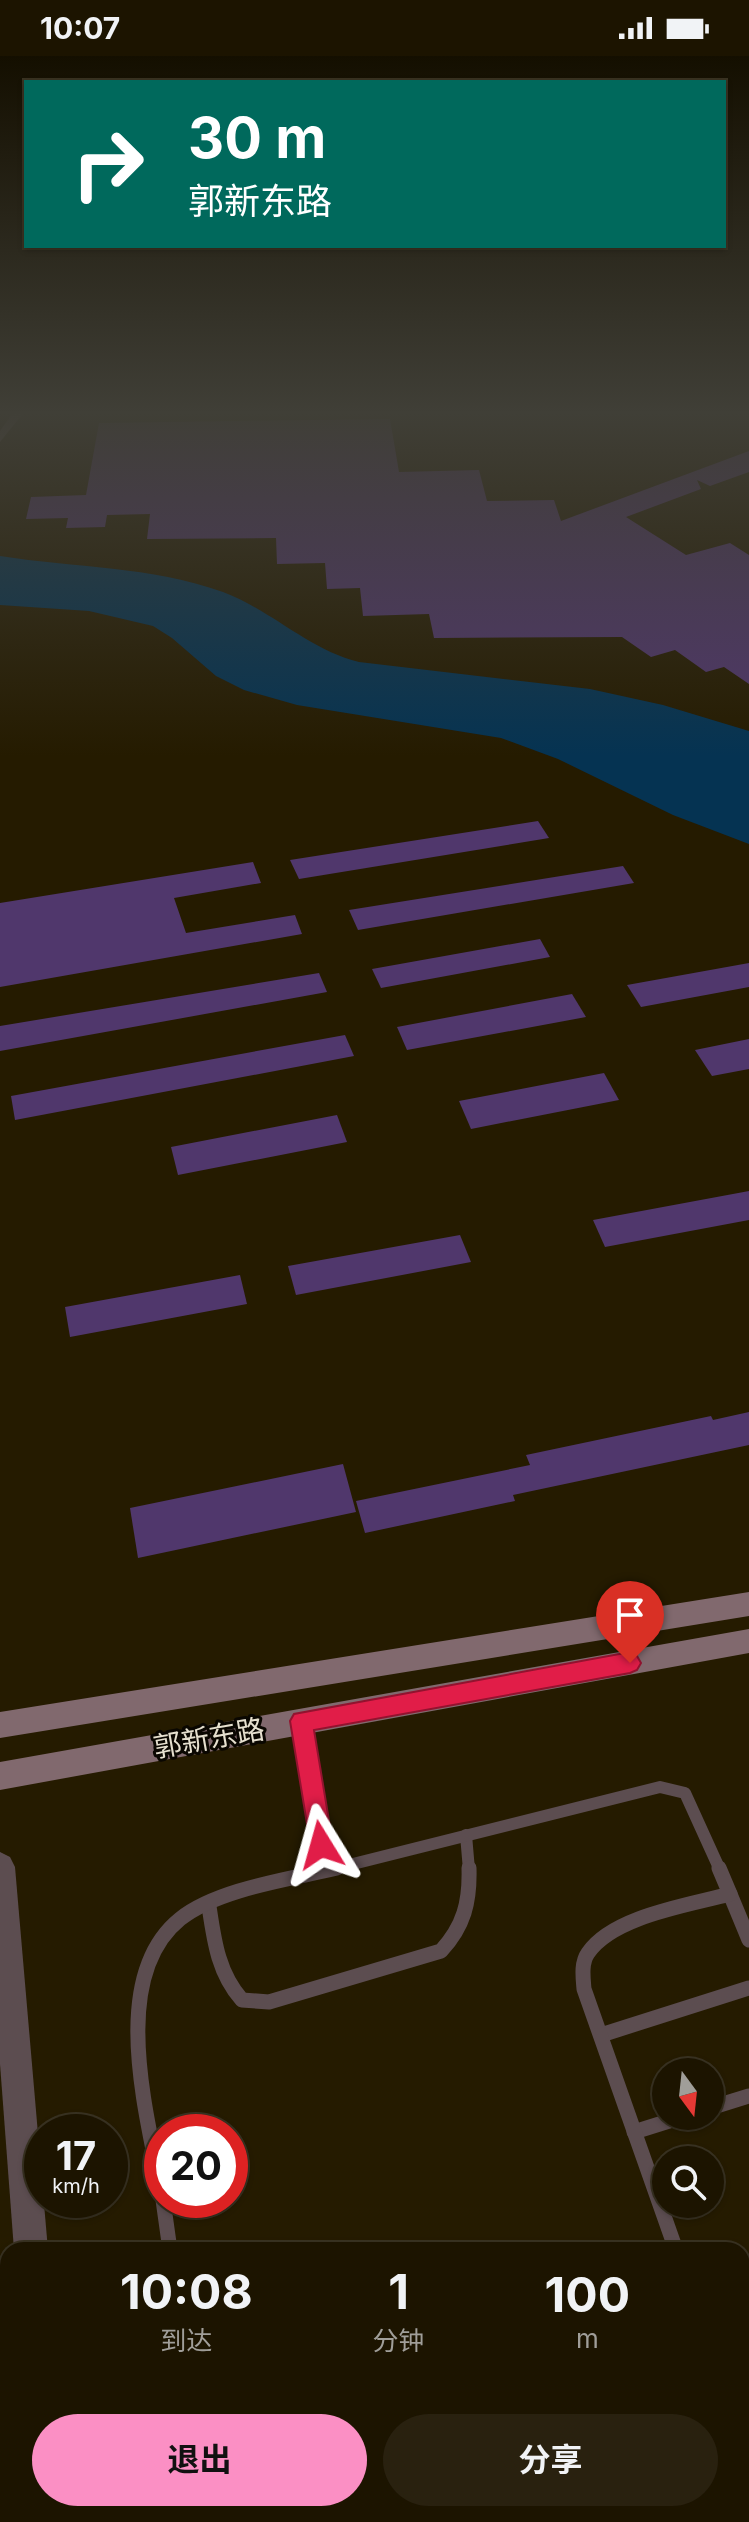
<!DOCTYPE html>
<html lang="zh">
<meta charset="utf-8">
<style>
:root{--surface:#1c1400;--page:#29210f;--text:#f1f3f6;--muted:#a09e99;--line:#3a3322;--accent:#fb8fc4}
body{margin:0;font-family:Inter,"Noto Sans SC",sans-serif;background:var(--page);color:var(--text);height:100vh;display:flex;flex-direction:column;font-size:30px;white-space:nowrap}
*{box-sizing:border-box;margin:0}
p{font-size:26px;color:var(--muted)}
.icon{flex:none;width:44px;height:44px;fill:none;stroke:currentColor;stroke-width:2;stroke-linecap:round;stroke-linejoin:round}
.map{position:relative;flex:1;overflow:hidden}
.panel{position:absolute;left:0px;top:2186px;width:750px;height:280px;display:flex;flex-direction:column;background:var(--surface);border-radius:24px 24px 0 0;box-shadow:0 2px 6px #0004,0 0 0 2px var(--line)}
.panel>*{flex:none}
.top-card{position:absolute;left:24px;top:24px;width:702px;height:168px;border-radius:0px;box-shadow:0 2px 6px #0004,0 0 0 2px var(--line);background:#00695c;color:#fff;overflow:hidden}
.needle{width:52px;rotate:165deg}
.tools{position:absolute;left:652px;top:2002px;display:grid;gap:16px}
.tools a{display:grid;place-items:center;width:72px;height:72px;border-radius:50%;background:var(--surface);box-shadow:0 2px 6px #0004,0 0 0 2px var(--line);font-size:40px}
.speed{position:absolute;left:24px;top:2058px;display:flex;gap:16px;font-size:40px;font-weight:700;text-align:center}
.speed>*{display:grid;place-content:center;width:104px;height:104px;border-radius:50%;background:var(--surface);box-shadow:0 2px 6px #0004,0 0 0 2px var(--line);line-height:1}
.speed small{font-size:20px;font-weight:400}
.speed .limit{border:12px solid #d22;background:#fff;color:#111}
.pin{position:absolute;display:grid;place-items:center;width:68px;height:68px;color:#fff;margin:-82px -34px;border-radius:50% 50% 50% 0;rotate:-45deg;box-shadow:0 0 8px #0007}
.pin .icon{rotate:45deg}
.me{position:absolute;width:88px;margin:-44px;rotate:352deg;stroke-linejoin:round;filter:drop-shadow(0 0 6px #0008)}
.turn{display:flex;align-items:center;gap:28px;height:168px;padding:0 32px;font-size:36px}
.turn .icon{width:104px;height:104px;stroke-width:2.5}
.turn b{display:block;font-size:56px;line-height:68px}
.eta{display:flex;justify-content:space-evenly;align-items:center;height:136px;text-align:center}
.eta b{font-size:48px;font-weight:700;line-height:56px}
.action{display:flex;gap:16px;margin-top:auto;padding:16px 32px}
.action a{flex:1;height:92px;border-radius:48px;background:var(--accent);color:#111;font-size:32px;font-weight:700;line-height:92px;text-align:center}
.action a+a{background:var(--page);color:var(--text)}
.status{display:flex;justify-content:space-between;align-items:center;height:56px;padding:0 40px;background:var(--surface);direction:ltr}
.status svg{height:22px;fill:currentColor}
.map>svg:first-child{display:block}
.water{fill:#053352}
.building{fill:#50376c}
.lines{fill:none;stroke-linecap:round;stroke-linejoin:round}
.service-far1{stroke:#5c4d50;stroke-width:12}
.service{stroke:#5c4d50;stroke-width:15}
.tertiary{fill:#5c4d50;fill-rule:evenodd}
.secondary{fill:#81696e;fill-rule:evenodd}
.route{fill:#e11d48;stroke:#92132f;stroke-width:2}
.labels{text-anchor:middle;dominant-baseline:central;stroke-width:6;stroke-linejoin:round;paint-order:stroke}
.near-street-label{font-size:28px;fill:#e6e0cf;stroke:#0a0701}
</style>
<div class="status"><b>10:07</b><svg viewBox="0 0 49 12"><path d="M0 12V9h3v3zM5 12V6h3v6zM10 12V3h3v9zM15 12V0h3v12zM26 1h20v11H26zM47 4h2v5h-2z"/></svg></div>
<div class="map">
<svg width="749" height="2466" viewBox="0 0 749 2466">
<rect width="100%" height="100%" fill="#251b00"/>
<path class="water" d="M0,500c76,12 150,10 223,36 48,18 86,58 136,70l231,27 73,16 86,26v113l-76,-29 -115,-56 -57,-21 -204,-33 -53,-15 -28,-14 -44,-38 -19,-12 -64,-15 -89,-6z"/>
<g class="building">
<path d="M390,363l9,53 80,-2 8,31 67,-1 7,21 188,-70v21l-39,14 -13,-6 4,9 -75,28 60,38 44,-12 19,12v129l-25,-17 -18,5 -31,-22 -24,7 -29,-20 -188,1 -5,-24 -66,2 -3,-28 -33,1 -2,-26 -48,1 -1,-26 -129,1 3,-25 -43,1 -2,12 -39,1 2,-10 -42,1 5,-22 55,-2 13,-72z"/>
<path d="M538,765l11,17 -250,41 -9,-19z"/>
<path d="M253,806l8,21 -87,15 12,35 109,-18 7,19 -302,53v-84z"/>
<path d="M623,810l11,17 -276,47 -9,-20z"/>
<path d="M540,883l10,18 -169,31 -9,-19z"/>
<path d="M749,907v24l-108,20 -14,-22z"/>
<path d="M319,917l8,19 -327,59v-25z"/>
<path d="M572,938l14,23 -179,33 -10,-23z"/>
<path d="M345,979l9,21 -339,64 -4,-24z"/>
<path d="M749,983v30l-37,7 -17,-26z"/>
<path d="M604,1017l15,27 -148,29 -12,-28z"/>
<path d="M337,1059l10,27 -169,33 -7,-28z"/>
<path d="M749,1135v29l-144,27 -12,-27z"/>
<path d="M460,1179l11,27 -175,33 -8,-29z"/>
<path d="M240,1219l7,29 -177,33 -5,-30z"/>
<path d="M749,1356v33l-236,50 2,6 -150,32 -9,-32 174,-36 -4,-10 185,-39 2,4z"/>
<path d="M343,1408l13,48 -218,46 -8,-50z"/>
</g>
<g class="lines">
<g class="service-far1">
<path d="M302,1667l22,147"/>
<path d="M466,1779l3,35"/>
<path d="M329,1814l331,-83 25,6 35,77"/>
</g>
<g class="service">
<path d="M730,1838l19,46"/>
<path d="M209,1850c5,34 9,67 33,94l27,2 172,-51c23,-25 29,-49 28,-83"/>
<path d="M601,1979l148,-47"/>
<path d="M710,2052l39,-12"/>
<path d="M634,2076l51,-16"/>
<path d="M162,2139c-14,-78 -55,-217 18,-276 37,-30 111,-40 157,-51"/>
<path d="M163,2144l7,50"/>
<path d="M676,2194l-92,-261c-1,-12 -3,-26 4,-36 25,-37 102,-48 142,-59l-11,-26"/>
<path d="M742,2384l7,20"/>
<path d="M742,2438l7,-2"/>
<path d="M210,2458l1,8"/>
<path d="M667,2466l21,-8"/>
</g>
<g class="tertiary">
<path d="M14,355h11l-25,31v-11z"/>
<path d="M0,1796l10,5 5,10 33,383h-34l-14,-186z"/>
<rect x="33" y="2458" width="38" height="8"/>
</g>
<g class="secondary">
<path d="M749,1536v24l-749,122v-26z"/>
<path d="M749,1573v24l-749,137v-28z"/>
</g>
</g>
<linearGradient id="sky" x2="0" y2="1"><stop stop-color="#140f00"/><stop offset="0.51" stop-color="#403f37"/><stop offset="1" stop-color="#403f37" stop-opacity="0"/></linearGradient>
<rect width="749" height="700" fill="url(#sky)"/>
<path class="route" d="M630,1596l7,4 4,7 -4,7 -7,3 -316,57 19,115 -4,9 -8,3 -9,-3 -22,-133 4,-7z"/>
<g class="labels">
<g class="near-street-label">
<text transform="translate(209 1682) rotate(-10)">郭新东路</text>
</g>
</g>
</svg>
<div class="tools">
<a><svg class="needle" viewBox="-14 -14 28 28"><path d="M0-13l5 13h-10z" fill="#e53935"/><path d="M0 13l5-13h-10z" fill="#a09e99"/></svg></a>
<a><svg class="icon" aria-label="search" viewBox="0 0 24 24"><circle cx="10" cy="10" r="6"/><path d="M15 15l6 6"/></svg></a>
</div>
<div class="speed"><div>17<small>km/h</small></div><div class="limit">20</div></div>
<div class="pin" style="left:630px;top:1607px;background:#d93025"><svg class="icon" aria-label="arrive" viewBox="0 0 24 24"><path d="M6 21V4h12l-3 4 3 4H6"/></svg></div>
<svg class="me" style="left:321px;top:1789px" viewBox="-20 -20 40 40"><path d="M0-17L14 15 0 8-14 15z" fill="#e11d48" stroke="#fff" stroke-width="4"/></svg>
<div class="top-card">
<div class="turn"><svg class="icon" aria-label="right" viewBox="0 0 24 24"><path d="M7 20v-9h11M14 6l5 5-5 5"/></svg><div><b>30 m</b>郭新东路</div></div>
</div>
<section class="panel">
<div class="eta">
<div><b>10:08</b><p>到达</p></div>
<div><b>1</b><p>分钟</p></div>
<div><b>100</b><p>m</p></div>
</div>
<div class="action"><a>退出</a><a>分享</a></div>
</section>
</div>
